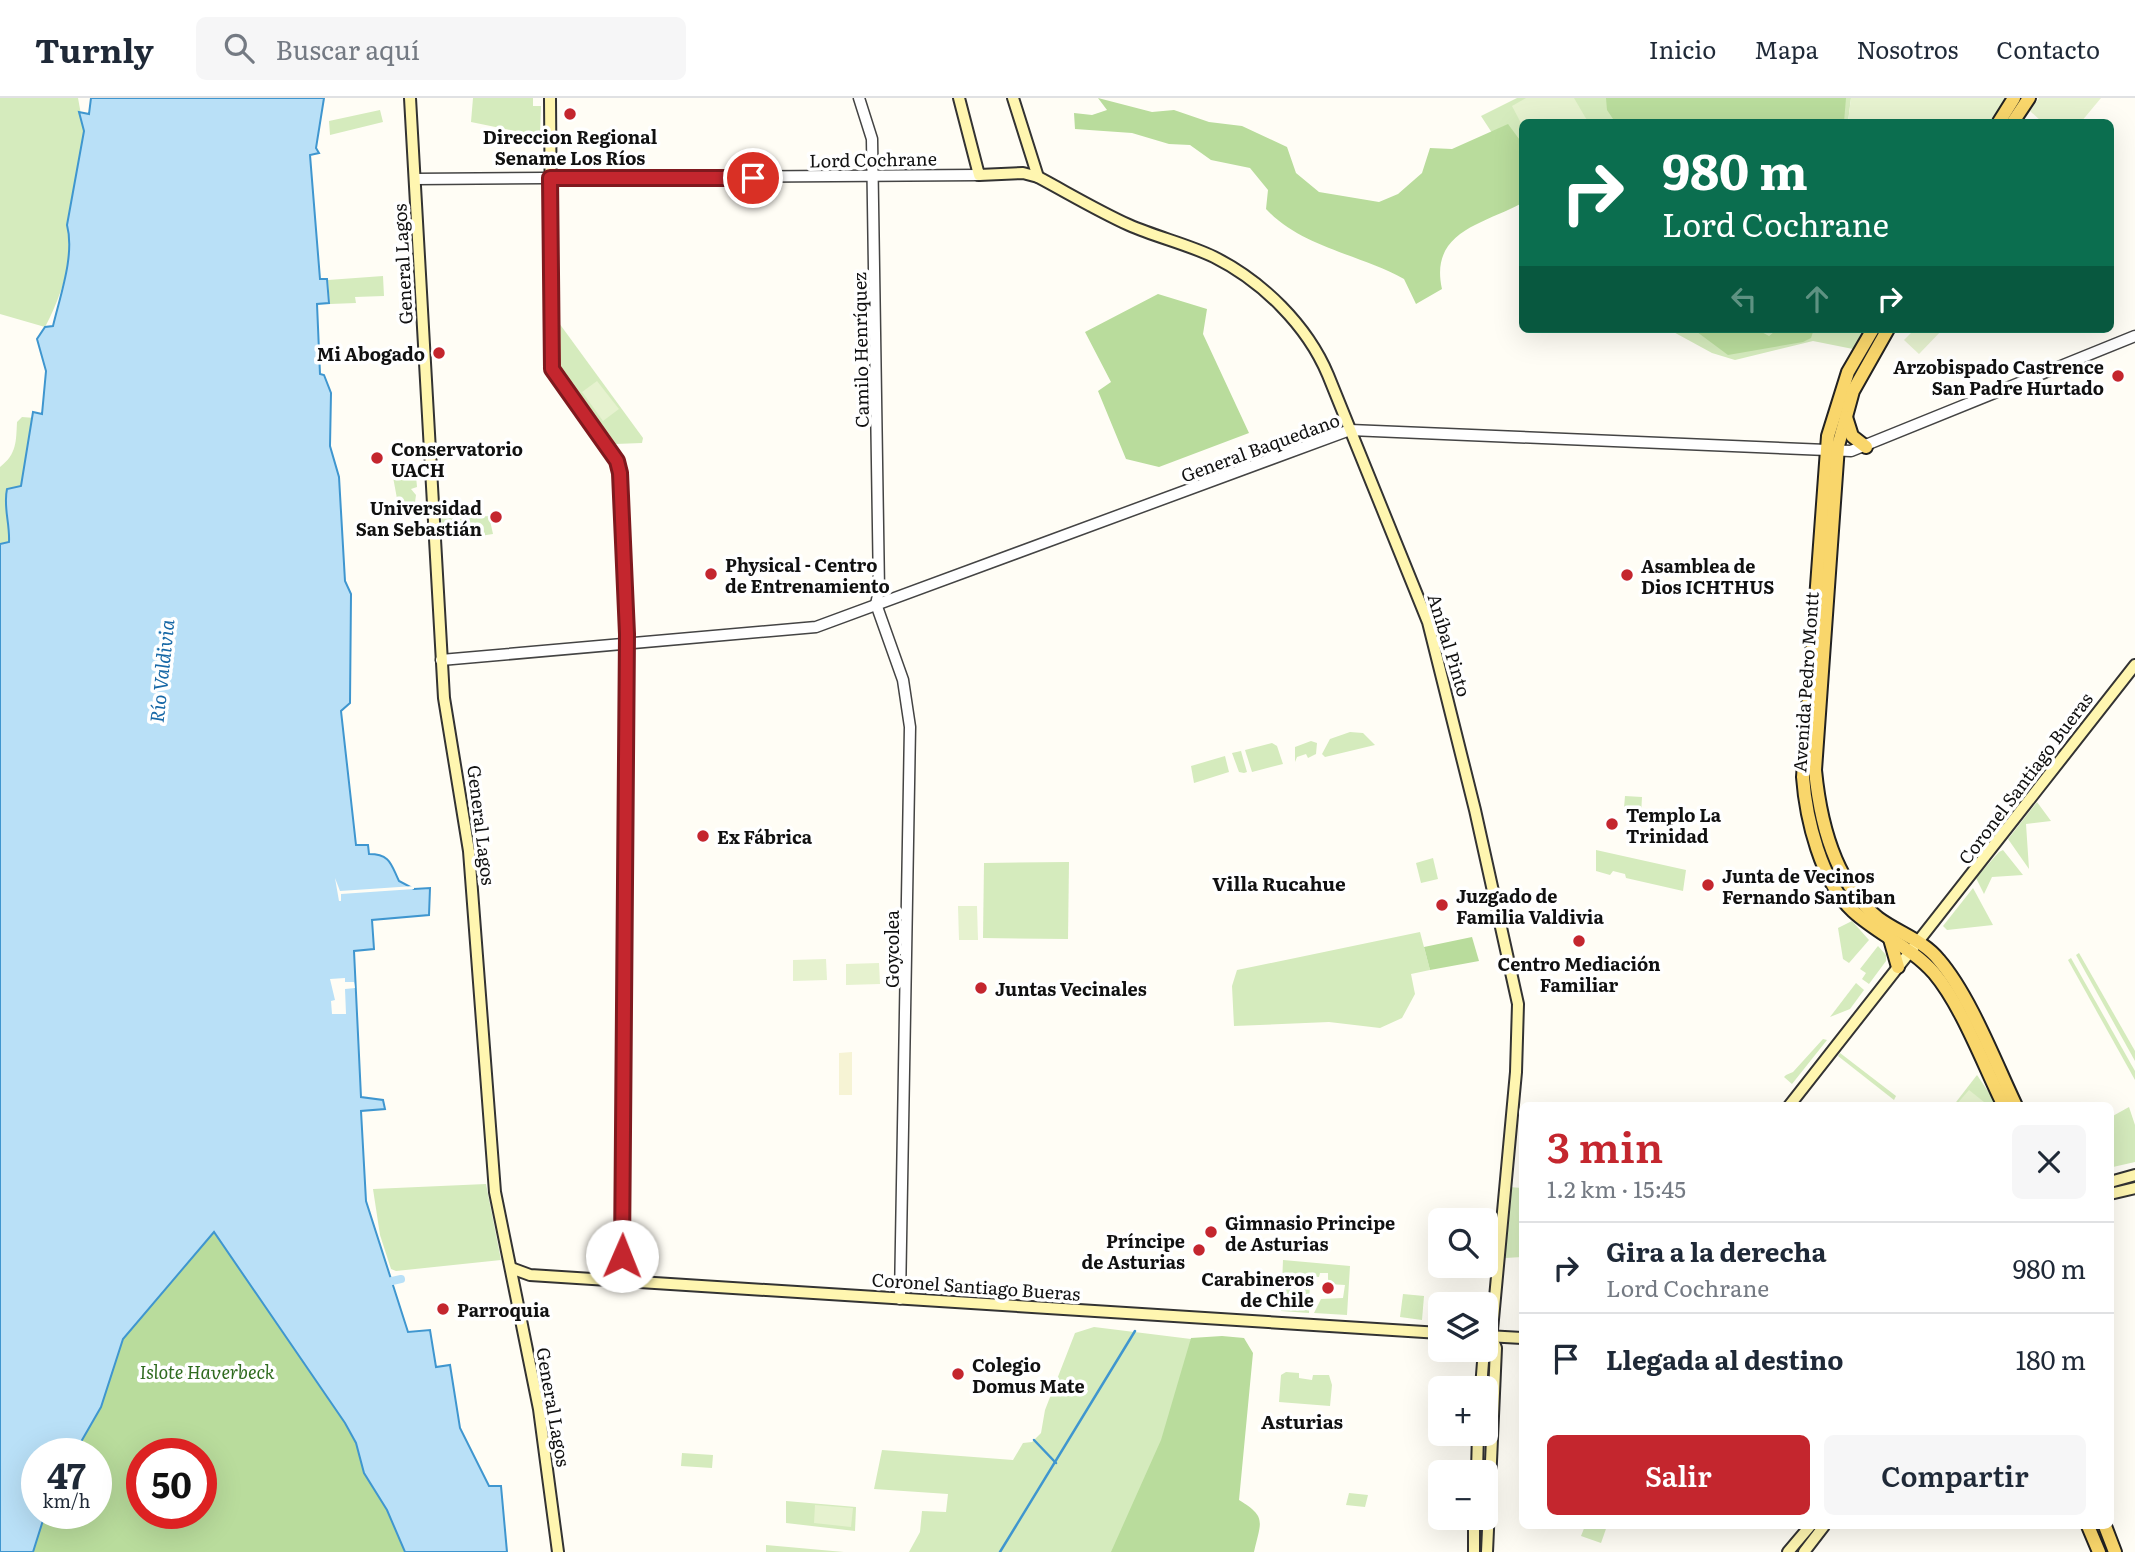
<!DOCTYPE html>
<html lang="es">
<meta charset="utf-8">
<style>
:root{--surface:#fff;--page:#f6f6f7;--text:#1f2937;--muted:#747a83;--line:#e0e1e3;--accent:#c4262e}
body{margin:0;font-family:Literata,serif;background:var(--page);color:var(--text);height:100vh;display:flex;flex-direction:column;font-size:26px;white-space:nowrap}
*{box-sizing:border-box;margin:0}
p{font-size:23px;color:var(--muted)}
.icon{flex:none;width:38px;height:38px;fill:none;stroke:currentColor;stroke-width:2;stroke-linecap:round;stroke-linejoin:round}
.map{position:relative;flex:1;overflow:hidden}
.panel{position:absolute;left:1519px;top:1004px;width:595px;height:427px;display:flex;flex-direction:column;background:var(--surface);border-radius:10px;box-shadow:0 7px 28px #0002}
.panel>*{flex:none}
.hud{position:absolute;left:1519px;top:21px;width:595px;height:214px;border-radius:10px;box-shadow:0 7px 28px #0002;background:#0b6e4f;color:#fff;overflow:hidden}
.controls{position:absolute;left:1428px;top:1110px;display:grid;gap:14px}
.controls a{display:grid;place-items:center;width:70px;height:70px;border-radius:10px;background:var(--surface);box-shadow:0 7px 28px #0002;font-size:35px}
.speed{position:absolute;left:21px;top:1340px;display:flex;gap:14px;font-size:35px;font-weight:700;text-align:center}
.speed>*{display:grid;place-content:center;width:91px;height:91px;border-radius:50%;background:var(--surface);box-shadow:0 7px 28px #0002;line-height:1}
.speed small{font-size:18px;font-weight:400}
.speed .limit{border:10px solid #d22;background:#fff;color:#111}
.pin{position:absolute;display:grid;place-items:center;width:60px;height:60px;color:#fff;margin:-30px;border:4px solid #fff;border-radius:50%;box-shadow:0 2px 7px #0007}
.me{position:absolute;width:77px;margin:-38px;rotate:1deg;stroke-linejoin:round;filter:drop-shadow(0 0 5px #0008)}
.turn{display:flex;align-items:center;gap:24px;height:147px;padding:0 28px;font-size:32px}
.turn .icon{width:91px;height:91px;stroke-width:2.5}
.turn b{display:block;font-size:49px;line-height:60px}
.lanes{display:flex;align-items:center;height:66px;padding:0 28px;background:#0003;justify-content:center;gap:35px;direction:ltr}
.lanes .off{opacity:.35}
.round{display:grid;place-items:center;flex:none;width:74px;height:74px;border-radius:10px;background:var(--page)}
.summary{display:flex;align-items:center;justify-content:space-between;height:119px;padding:0 28px}
h1{font-size:42px;font-weight:600;line-height:52px;color:var(--accent)}
.action{display:flex;gap:14px;margin-top:auto;padding:14px 28px}
.action a{flex:1;height:80px;border-radius:10px;background:var(--accent);color:#fff;font-size:28px;font-weight:600;line-height:80px;text-align:center}
.action a+a{background:var(--page);color:var(--text)}
ul{padding:0;list-style:none}
li{display:flex;align-items:center;gap:21px;height:91px;padding:0 28px;border-top:2px solid var(--line)}
li div{flex:1}
li b{display:block;font-size:26px}
li em{font-style:normal}
header{display:flex;align-items:center;gap:42px;box-sizing:border-box;height:98px;padding:0 35px;background:var(--surface);border-bottom:2px solid var(--line)}
header strong{font-size:33px}
nav{display:flex;gap:38px;margin-inline-start:auto;font-size:24px}
.search{width:490px;height:63px;background:var(--page);display:flex;align-items:center;gap:18px;box-sizing:border-box;padding:0 24px;border-radius:10px;color:var(--muted);font-size:26px}
.map>svg:first-child{display:block}
.farmland{fill:#f6f3d4}
.green{fill:#d5ebbd}
.forest{fill:#b9dc9c;fill-rule:evenodd}
.pitch{fill:#e6f2cf}
.water{fill:#b9e0f7;stroke:#3f96cf;stroke-width:2}
.pier{fill:#fffdf5}
.lines{fill:none;stroke-linecap:round;stroke-linejoin:round}
.stream{stroke:#3f96cf;stroke-width:2.5}
.canal{stroke:#b9e0f7;stroke-width:8}
.tertiary-casing{stroke:#444;stroke-width:13}
.secondary-casing{stroke:#333;stroke-width:14}
.primary-casing{stroke:#222;stroke-width:16}
.tertiary{stroke:#fff;stroke-width:10}
.secondary{stroke:#fff6b0;stroke-width:10}
.primary{stroke:#f9d66b;stroke-width:12}
.route-casing{stroke:#7f191e;stroke-width:18}
.route{stroke:#c4262e;stroke-width:12}
.poi-dot{fill:#c4262e;stroke:#fff;stroke-width:2.5}
.labels{text-anchor:middle;dominant-baseline:central;stroke-width:7;stroke-linejoin:round;paint-order:stroke}
.poi-label{font-size:18px;font-weight:bold;fill:#111;stroke:#fff;text-anchor:start}
.street-label{font-size:18px;fill:#111;stroke:#fff}
.park-label{font-size:18px;font-style:italic;fill:#2f6b1f;stroke:#fff}
.water-label{font-size:19px;font-style:italic;fill:#1768a6;stroke:#fff}
.neighbourhood-label{font-size:19px;font-weight:bold;fill:#111;stroke:#fff}
</style>
<header>
<strong>Turnly</strong>
<div class="search"><svg class="icon" aria-label="search" viewBox="0 0 24 24"><circle cx="10" cy="10" r="6"/><path d="M15 15l6 6"/></svg>Buscar aquí</div>
<nav><a>Inicio</a><a>Mapa</a><a>Nosotros</a><a>Contacto</a></nav>
</header>
<div class="map">
<svg width="2135" height="1454" viewBox="0 0 2135 1454">
<rect width="100%" height="100%" fill="#fffdf5"/>
<path class="farmland" d="M852,954v43h-13v-42z"/>
<g class="green">
<path d="M0,0h78l6,33 -17,94c9,31 -7,74 -22,102l-45,-13z"/>
<path d="M473,0h60v8h8l-1,30 -69,-14z"/>
<path d="M1517,0h334l-3,24h-326v57l-41,-63z"/>
<path d="M380,12l3,12 -53,13 -1,-14z"/>
<path d="M383,178l1,20 -29,1 1,6 -26,1 -2,-24z"/>
<path d="M559,225l84,115 -1,5 -27,1 -57,-73 -5,-45z"/>
<path d="M1668,231h197l-12,20 -40,-8 -78,19 -23,-7z"/>
<path d="M22,319l13,1 -35,177v-128c17,-13 16,-26 17,-45z"/>
<path d="M416,378l1,11 -6,2 5,6 -1,7 -7,4 -8,-5 -2,3 -5,-27z"/>
<path d="M457,418l1,3 31,-3 4,18 -13,2 -1,-5 -37,4 -1,-18z"/>
<path d="M1350,634l13,1 12,12 -50,12 -3,-3 8,-15z"/>
<path d="M1311,643l6,2 -1,11 -8,4 -2,-4 -9,3 -2,5v-15z"/>
<path d="M1272,645l5,3 6,18 -31,8 -7,-22z"/>
<path d="M1241,653l6,21 -3,1 -5,-1 -7,-19z"/>
<path d="M1225,658l4,16 -35,11 -3,-17z"/>
<path d="M1625,698l17,1 -1,18 -5,1v-6l-12,-2z"/>
<path d="M2037,704l14,19 -25,3 3,45 -21,-30z"/>
<path d="M1596,752l90,20 -3,21 -57,-13 -1,-4 -12,-3 -3,4 -14,-4z"/>
<path d="M2003,752l20,25 -31,2 -8,17 -8,-16 23,-26z"/>
<path d="M1433,760l5,21 -17,4 -5,-20z"/>
<path d="M1069,764l-1,77 -85,-1 1,-75z"/>
<path d="M1973,790l20,37 -46,5 -4,-4z"/>
<path d="M1852,823l17,19 -20,23 -6,-4 -5,-31z"/>
<path d="M1420,834l10,38 -19,4 4,20 -13,24 -22,10 -51,-6 -95,4 -2,-40 5,-16z"/>
<path d="M1878,848l8,9v6l-17,23 -7,-5 4,-6 -6,-4z"/>
<path d="M2079,855l56,98v10l-59,-106z"/>
<path d="M2071,860l64,113v9l-67,-120z"/>
<path d="M1856,885l8,7 -14,19 -20,8z"/>
<path d="M1823,941l4,1 -35,44 -8,-7 2,-2 7,-3z"/>
<path d="M1840,955l56,43 -2,4 -56,-44z"/>
<path d="M1977,977l21,31h-45z"/>
<path d="M2129,1009l6,18v37l-22,5 -2,-50z"/>
<path d="M486,1086l15,76 -105,11 -5,-2 -11,-34 -7,-46z"/>
<path d="M1509,1089l13,1v69l-17,1z"/>
<path d="M1283,1162l67,6 -3,49 -33,-2 7,-14 22,-1 2,-13 -17,-1v-11h-8l-1,4 -9,-1 -1,37 -28,-2z"/>
<path d="M1403,1196l21,2 -2,24 -22,-3z"/>
<path d="M1094,1229l97,12 -25,213h-257l11,-20 2,-21 24,1 2,-18 -74,-5 8,-39 131,10 10,-17 9,-1 9,-9 4,-23 30,-77z"/>
<path d="M1286,1274l13,1v5l13,2 1,-5h16l3,10 -2,21 -51,-4 2,-27z"/>
<path d="M682,1355l31,2 -1,13 -31,-2z"/>
<path d="M1349,1395l19,2 -3,12 -19,-2z"/>
<path d="M786,1403l70,6 -1,24 -69,-8z"/>
<path d="M1585,1428h22l-6,17 -20,-7z"/>
<path d="M766,1447l78,7h-78z"/>
</g>
<g class="forest">
<path d="M1098,0l54,14 22,-2 35,12 33,4 45,21 9,26 23,19 60,10 19,-8 24,-21 8,-25 22,1 56,-25 14,19v60c-38,21 -93,28 -80,86l-26,15 -12,-25c-44,-25 -102,-31 -138,-70l2,-19 -18,-22 -39,-8 -21,-15 -21,-1 -37,-11 -57,-4 -1,-16 18,2 15,-5z"/>
<path d="M1606,0h240l-2,24h-229l-8,-12z"/>
<path d="M1158,196l49,15 -4,25 46,99 -90,34 -33,-8 -28,-68 13,-9 -26,-50z"/>
<path d="M1693,231h63l13,7 9,-7h36l-3,9 -8,4 -75,13z"/>
<path d="M1472,839l7,24 -49,9 -6,-23z"/>
<path d="M214,1134l131,191 11,20 8,30 23,37 18,42h-372l12,-38h51v-60h-22l27,-47 22,-68zM142,1356h59v60h-59z"/>
<path d="M1222,1238l22,2 9,15 -14,147c28,17 22,21 15,52h-143l50,-112 30,-102z"/>
</g>
<g class="pitch">
<path d="M1526,0h48l14,24 -66,3 -10,-19z"/>
<path d="M1851,0h154l-14,24h-143z"/>
<path d="M2039,0h62l-20,24h-39l-12,-11z"/>
<path d="M1915,231h28l-24,25 -15,-14z"/>
<path d="M597,283l22,28 -16,12 -21,-29z"/>
<path d="M958,808h19l1,34h-19z"/>
<path d="M826,861l1,21 -34,1v-21z"/>
<path d="M879,865l1,21 -34,1v-21z"/>
<path d="M1969,992l15,12 -4,4h-25z"/>
<path d="M815,1407l38,3 -2,19 -37,-4z"/>
</g>
<path class="water" d="M91,0h233l-8,50 3,5 -9,2 10,124h7l2,24 -12,1 3,70 4,1 7,18 -1,53 9,31 6,104 6,13 -1,109 -9,8 15,134h12l1,9c22,0 22,11 30,27l15,8 16,-1 -1,27 -57,5 2,29 -20,2 7,146 22,3 2,9 -24,2 5,90 42,131 22,-2 6,37 14,-2 10,63 29,58h12l6,66h-102l-18,-42 -23,-37 -8,-30 -11,-20 -131,-191 -91,107 -22,68 -27,47h-37v60h8l-12,38h-33v-1008l9,-2c1,-19 -6,-35 -2,-53l14,-3 12,-74 9,2 4,-43 -9,-32 8,-12 8,-1c7,-30 22,-71 14,-101l17,-94 -5,-19 10,2z"/>
<g class="pier">
<path d="M335,780l5,13 74,-5v3l-73,5v7h-2z"/>
<path d="M345,880v4h9l1,6 -10,1 1,25h-14l-1,-13 4,-1 -5,-21z"/>
</g>
<g class="lines">
<g class="stream">
<path d="M1034,1342l22,23"/>
<path d="M1000,1454l135,-221"/>
</g>
<path class="canal" d="M383,1185l18,-4"/>
<g class="tertiary-casing">
<g id="tertiary">
<path d="M859,0l13,41 7,452 -3,13"/>
<path d="M415,81l564,-4"/>
<path d="M876,506l27,76 7,47 -10,572"/>
<path d="M441,562l375,-33 534,-197 501,21 284,-115"/>
</g>
</g>
<g class="secondary-casing">
<g id="secondary">
<path d="M410,0l34,600 25,153 26,341 44,217 19,143"/>
<path d="M550,0l2,271 65,92 5,36 5,137 -6,646"/>
<path d="M959,0l20,77 44,-2 15,4c30,16 60,34 91,48 27,12 58,19 85,32 48,24 93,68 114,118l100,247 47,188 43,194 -2,68 -24,258 -6,14"/>
<path d="M1013,0l25,79"/>
<path d="M1789,1008l346,-441"/>
<path d="M2110,1084l25,-7"/>
<path d="M2110,1096l25,-6"/>
<path d="M511,1170l19,7 910,58"/>
<path d="M1487,1238l35,2"/>
<path d="M1481,1290l3,-39"/>
<path d="M1477,1374l1,-39"/>
<path d="M1474,1454v-35"/>
<path d="M1487,1454l9,-204 -5,-12"/>
<path d="M1788,1454l22,-26"/>
<path d="M1804,1454l20,-26"/>
</g>
</g>
<g class="primary-casing">
<g id="primary">
<path d="M1999,24l15,-24"/>
<path d="M2013,24l16,-24"/>
<path d="M1873,231l-25,43 -20,64 -25,341c3,41 18,105 50,134 25,23 58,36 81,62 28,33 50,93 70,133"/>
<path d="M1888,231l-35,62 -15,55 -23,324c5,52 20,113 63,148 20,15 45,22 61,42 31,36 56,102 77,146"/>
<path d="M1846,319l6,19 14,11"/>
<path d="M1890,841l8,28"/>
<path d="M2088,1428l11,26"/>
<path d="M2105,1428l10,26"/>
</g>
</g>
<use href="#tertiary" class="tertiary"/>
<use href="#secondary" class="secondary"/>
<use href="#primary" class="primary"/>
</g>
<g class="lines">
<g class="route-casing">
<path id="route" d="M622,1158l5,-622 -7,-161 -3,-12 -65,-92 -2,-191h203"/>
</g>
<use href="#route" class="route"/>
</g>
<g class="poi-dot">
<circle cx="570" cy="16" r="7"/>
<circle cx="439" cy="255" r="7"/>
<circle cx="2118" cy="278" r="7"/>
<circle cx="377" cy="360" r="7"/>
<circle cx="496" cy="419" r="7"/>
<circle cx="711" cy="476" r="7"/>
<circle cx="1627" cy="477" r="7"/>
<circle cx="1612" cy="726" r="7"/>
<circle cx="703" cy="738" r="7"/>
<circle cx="1708" cy="787" r="7"/>
<circle cx="1442" cy="807" r="7"/>
<circle cx="1579" cy="843" r="7"/>
<circle cx="981" cy="890" r="7"/>
<circle cx="1211" cy="1134" r="7"/>
<circle cx="1199" cy="1152" r="7"/>
<circle cx="1328" cy="1190" r="7"/>
<circle cx="443" cy="1211" r="7"/>
<circle cx="958" cy="1276" r="7"/>
</g>
<g class="labels">
<g class="poi-label">
<text x="570" y="38" text-anchor="middle">Direccion Regional<tspan x="570" dy="21">Sename Los Ríos</tspan></text>
<text x="425" y="255" text-anchor="end">Mi Abogado</text>
<text x="2104" y="268" text-anchor="end">Arzobispado Castrence<tspan x="2104" dy="21">San Padre Hurtado</tspan></text>
<text x="391" y="350">Conservatorio<tspan x="391" dy="21">UACH</tspan></text>
<text x="482" y="409" text-anchor="end">Universidad<tspan x="482" dy="21">San Sebastián</tspan></text>
<text x="725" y="466">Physical - Centro<tspan x="725" dy="21">de Entrenamiento</tspan></text>
<text x="1641" y="467">Asamblea de<tspan x="1641" dy="21">Dios ICHTHUS</tspan></text>
<text x="1626" y="716">Templo La<tspan x="1626" dy="21">Trinidad</tspan></text>
<text x="717" y="738">Ex Fábrica</text>
<text x="1722" y="777">Junta de Vecinos<tspan x="1722" dy="21">Fernando Santiban</tspan></text>
<text x="1456" y="797">Juzgado de<tspan x="1456" dy="21">Familia Valdivia</tspan></text>
<text x="1579" y="865" text-anchor="middle">Centro Mediación<tspan x="1579" dy="21">Familiar</tspan></text>
<text x="995" y="890">Juntas Vecinales</text>
<text x="1225" y="1124">Gimnasio Principe<tspan x="1225" dy="21">de Asturias</tspan></text>
<text x="1185" y="1142" text-anchor="end">Príncipe<tspan x="1185" dy="21">de Asturias</tspan></text>
<text x="1314" y="1180" text-anchor="end">Carabineros<tspan x="1314" dy="21">de Chile</tspan></text>
<text x="457" y="1211">Parroquia</text>
<text x="972" y="1266">Colegio<tspan x="972" dy="21">Domus Mate</tspan></text>
</g>
<g class="street-label">
<text transform="translate(873 61) rotate(-1)">Lord Cochrane</text>
<text transform="translate(402 166) rotate(-93)">General Lagos</text>
<text transform="translate(860 252) rotate(-91)">Camilo Henríquez</text>
<text transform="translate(1260 349) rotate(-20)">General Baquedano</text>
<text transform="translate(1450 547) rotate(73)">Aníbal Pinto</text>
<text transform="translate(1805 584) rotate(-86)">Avenida Pedro Montt</text>
<text transform="translate(2025 680) rotate(-53)">Coronel Santiago Bueras</text>
<text transform="translate(482 727) rotate(83)">General Lagos</text>
<text transform="translate(891 851) rotate(-90)">Goycolea</text>
<text transform="translate(976 1188) rotate(4)">Coronel Santiago Bueras</text>
<text transform="translate(554 1309) rotate(80)">General Lagos</text>
</g>
<g class="park-label">
<text x="207" y="1273">Islote Haverbeck</text>
</g>
<g class="water-label">
<text transform="translate(161 573) rotate(-84)">Río Valdivia</text>
</g>
<g class="neighbourhood-label">
<text x="1279" y="785">Villa Rucahue</text>
<text x="1302" y="1323">Asturias</text>
</g>
</g>
</svg>
<div class="controls">
<a><svg class="icon" aria-label="search" viewBox="0 0 24 24"><circle cx="10" cy="10" r="6"/><path d="M15 15l6 6"/></svg></a>
<a><svg class="icon" aria-label="layers" viewBox="0 0 24 24"><path d="M12 4l9 5-9 5-9-5zM3 14l9 5 9-5"/></svg></a>
<a>+</a>
<a>−</a>
</div>
<div class="speed"><div>47<small>km/h</small></div><div class="limit">50</div></div>
<div class="pin" style="left:753px;top:80px;background:#d93025"><svg class="icon" aria-label="arrive" viewBox="0 0 24 24"><path d="M6 21V4h12l-3 4 3 4H6"/></svg></div>
<svg class="me" style="left:622px;top:1158px" viewBox="-20 -20 40 40"><circle r="19" fill="#fff"/><path d="M0-13L10 11 0 6-10 11z" fill="#c4262e"/></svg>
<div class="hud">
<div class="turn"><svg class="icon" aria-label="right" viewBox="0 0 24 24"><path d="M7 20v-9h11M14 6l5 5-5 5"/></svg><div><b>980 m</b>Lord Cochrane</div></div>
<div class="lanes"><svg class="icon off" aria-label="left" viewBox="0 0 24 24"><path d="M17 20v-9H6M10 6l-5 5 5 5"/></svg><svg class="icon off" aria-label="ahead" viewBox="0 0 24 24"><path d="M12 20V5M6 11l6-6 6 6"/></svg><svg class="icon" aria-label="right" viewBox="0 0 24 24"><path d="M7 20v-9h11M14 6l5 5-5 5"/></svg></div>
</div>
<section class="panel">
<div class="summary"><div><h1>3 min</h1><p>1.2 km · 15:45</p></div><a class="round"><svg class="icon" aria-label="close" viewBox="0 0 24 24"><path d="M6 6l12 12M18 6L6 18"/></svg></a></div>
<ul>
<li><svg class="icon" aria-label="right" viewBox="0 0 24 24"><path d="M7 20v-9h11M14 6l5 5-5 5"/></svg><div><b>Gira a la derecha</b><p>Lord Cochrane</p></div><em>980 m</em></li>
<li><svg class="icon" aria-label="arrive" viewBox="0 0 24 24"><path d="M6 21V4h12l-3 4 3 4H6"/></svg><div><b>Llegada al destino</b></div><em>180 m</em></li>
</ul>
<div class="action"><a>Salir</a><a>Compartir</a></div>
</section>
</div>
